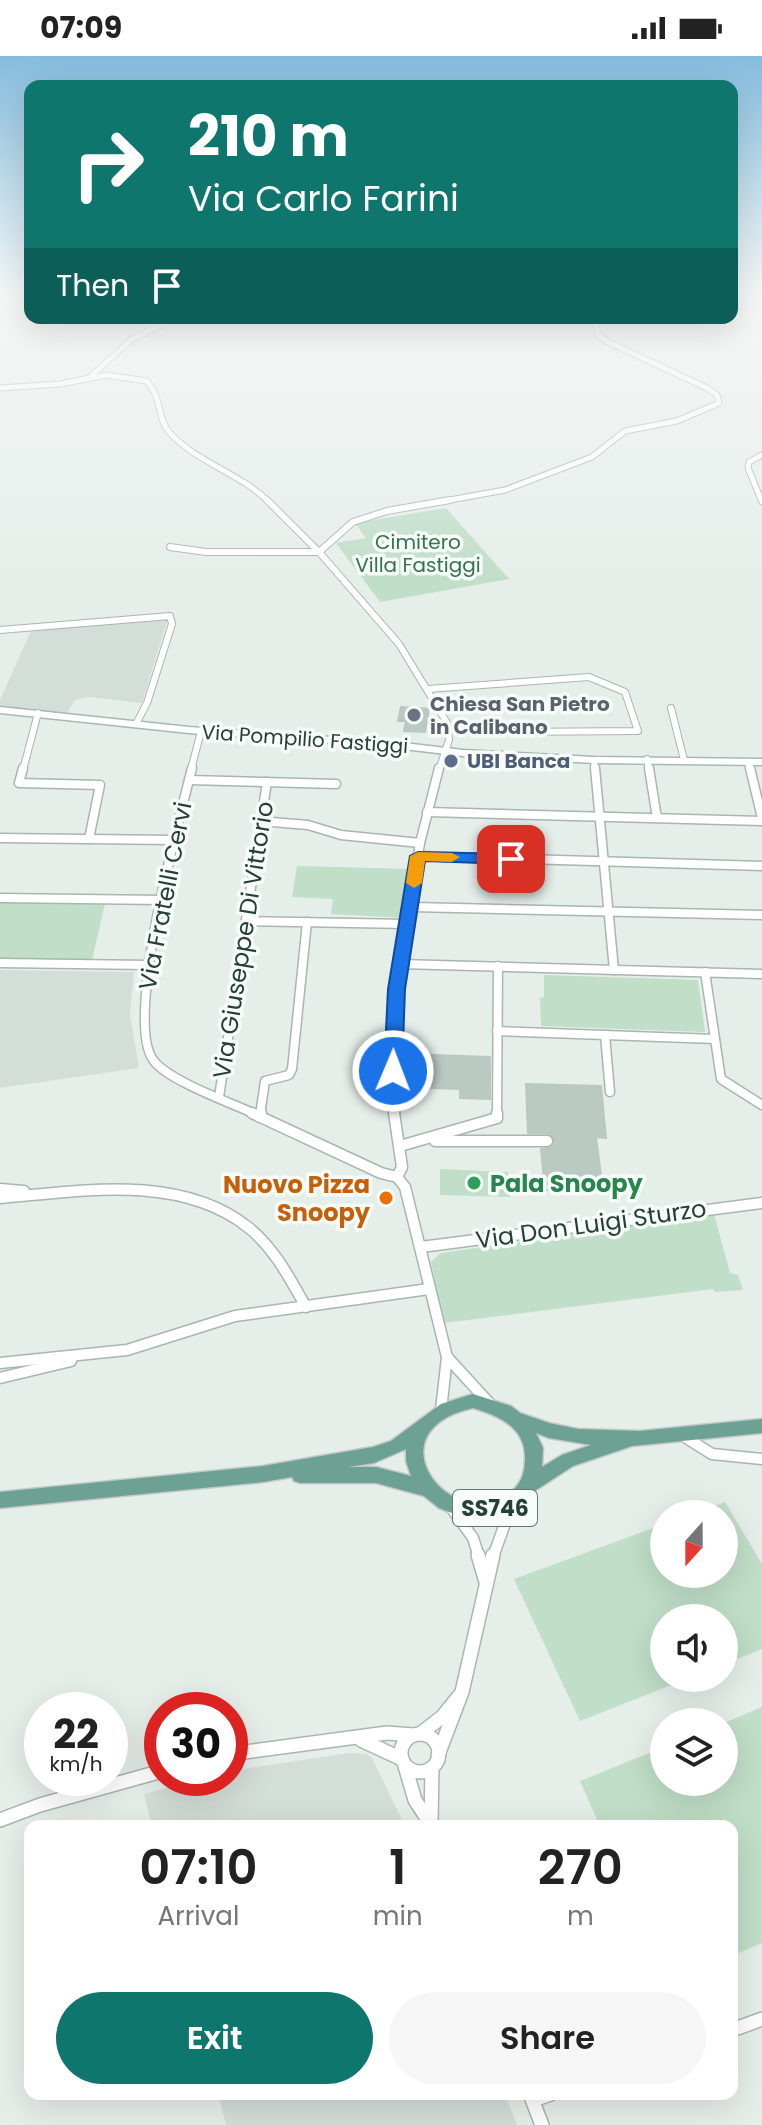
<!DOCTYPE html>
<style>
:root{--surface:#fff;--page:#f6f6f6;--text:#222;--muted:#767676;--accent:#0f766e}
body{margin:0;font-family:Poppins,sans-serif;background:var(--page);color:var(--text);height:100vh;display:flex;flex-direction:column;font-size:30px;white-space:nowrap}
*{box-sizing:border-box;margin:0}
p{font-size:26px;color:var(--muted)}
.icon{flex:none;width:44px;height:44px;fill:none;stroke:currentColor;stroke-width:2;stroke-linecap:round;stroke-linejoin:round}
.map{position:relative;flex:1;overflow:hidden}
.side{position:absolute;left:24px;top:1764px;width:714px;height:280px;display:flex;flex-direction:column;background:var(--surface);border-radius:16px;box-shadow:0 8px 32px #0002}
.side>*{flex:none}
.hud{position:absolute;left:24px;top:24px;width:714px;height:244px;border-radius:16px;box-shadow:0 8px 32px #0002;background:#0f766e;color:#fff;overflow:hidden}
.needle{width:52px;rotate:201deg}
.fabs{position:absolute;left:650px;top:1444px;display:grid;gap:16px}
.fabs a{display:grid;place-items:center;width:88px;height:88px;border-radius:50%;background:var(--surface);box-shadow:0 8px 32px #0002;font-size:40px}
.speed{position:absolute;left:24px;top:1636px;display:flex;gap:16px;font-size:40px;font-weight:700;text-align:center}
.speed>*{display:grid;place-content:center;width:104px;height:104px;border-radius:50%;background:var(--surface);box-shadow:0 8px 32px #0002;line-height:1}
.speed small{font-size:20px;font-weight:400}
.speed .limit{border:12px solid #d22;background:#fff;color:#111}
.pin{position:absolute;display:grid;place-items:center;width:68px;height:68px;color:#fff;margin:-34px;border-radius:16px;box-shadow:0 4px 12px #0006}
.me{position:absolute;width:88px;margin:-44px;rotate:1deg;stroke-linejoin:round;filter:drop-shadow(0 0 6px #0008)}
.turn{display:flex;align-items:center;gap:28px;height:168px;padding:0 32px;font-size:36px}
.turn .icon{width:104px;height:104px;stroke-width:2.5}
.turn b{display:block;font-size:56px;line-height:68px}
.then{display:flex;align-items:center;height:76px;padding:0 32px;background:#0003;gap:16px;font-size:30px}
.eta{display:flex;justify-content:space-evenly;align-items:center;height:136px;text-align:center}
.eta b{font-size:48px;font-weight:600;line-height:56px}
.action{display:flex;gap:16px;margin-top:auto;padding:16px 32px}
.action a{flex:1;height:92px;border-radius:48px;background:var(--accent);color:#fff;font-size:32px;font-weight:600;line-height:92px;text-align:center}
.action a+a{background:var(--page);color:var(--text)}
.status{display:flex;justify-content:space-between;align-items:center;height:56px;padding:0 40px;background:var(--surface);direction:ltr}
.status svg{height:22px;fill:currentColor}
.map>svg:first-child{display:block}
.built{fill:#d4ded9}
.green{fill:#c0dec8}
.building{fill:#bbc9c3;stroke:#b9c8c1;stroke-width:2}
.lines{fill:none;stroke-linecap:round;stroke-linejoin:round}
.street-far4-casing{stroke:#a8b6b1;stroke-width:7}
.street-far3-casing{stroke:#a8b6b1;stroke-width:8}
.street-far2-casing{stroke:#a8b6b1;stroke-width:11}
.street-far1-casing{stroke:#a8b6b1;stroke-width:13}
.street-casing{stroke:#a8b6b1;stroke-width:16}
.secondary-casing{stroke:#a5b9b2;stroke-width:3}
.primary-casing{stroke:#c2cac7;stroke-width:3}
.street-far4{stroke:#fff;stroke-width:5}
.street-far3{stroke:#fff;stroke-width:6}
.street-far2{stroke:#fff;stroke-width:8}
.street-far1{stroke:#fff;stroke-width:10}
.street{stroke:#fff;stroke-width:13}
.secondary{fill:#fff;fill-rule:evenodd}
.primary{fill:#6da193;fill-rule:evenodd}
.route{fill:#1a73e8;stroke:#114b97;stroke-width:2}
.slow{fill:#f59e0b}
.worship-dot{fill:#6b7280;stroke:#f7fbf9;stroke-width:3}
.service-dot{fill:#5c6f8a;stroke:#f7fbf9;stroke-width:3}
.leisure-dot{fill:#2e9e5b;stroke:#f7fbf9;stroke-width:3}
.food-dot{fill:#e8710a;stroke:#f7fbf9;stroke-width:3}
.labels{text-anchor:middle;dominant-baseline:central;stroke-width:7;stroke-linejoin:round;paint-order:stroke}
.far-park-label{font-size:20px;fill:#31754a;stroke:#f7fbf9}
.far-worship-label{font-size:20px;font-weight:bold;fill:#5b616d;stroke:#f7fbf9;text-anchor:start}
.far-street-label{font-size:20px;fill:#254038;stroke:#f7fbf9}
.far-service-label{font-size:20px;font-weight:bold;fill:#4e5e75;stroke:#f7fbf9;text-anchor:start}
.shield{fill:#f7fbf9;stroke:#647872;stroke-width:2}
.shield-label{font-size:22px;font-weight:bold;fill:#254038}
.street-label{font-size:24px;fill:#254038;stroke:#f7fbf9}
.leisure-label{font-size:24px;font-weight:bold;fill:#27864d;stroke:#f7fbf9;text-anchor:start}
.food-label{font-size:24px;font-weight:bold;fill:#c56008;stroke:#f7fbf9;text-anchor:end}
</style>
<div class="status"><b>07:09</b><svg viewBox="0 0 49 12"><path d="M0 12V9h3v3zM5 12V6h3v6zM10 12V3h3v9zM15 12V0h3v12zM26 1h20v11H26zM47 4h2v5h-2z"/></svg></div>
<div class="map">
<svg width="762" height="2069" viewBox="0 0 762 2069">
<rect width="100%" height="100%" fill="#e6eeea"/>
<g class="built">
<path d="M168,562l-26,85 -53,-6 -14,3 -8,13 -67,-5v-8l31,-69z"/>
<path d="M0,914l134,2 -4,42 9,54 -139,20z"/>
<path d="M349,1697l18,1 5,4 33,68h-253l-8,-32 59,-16h27v-7z"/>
<path d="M218,2038h287l12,31h-291z"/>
</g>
<g class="green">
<path d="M446,452l63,71 -129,23 -44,-59 30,-5 -11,-15z"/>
<path d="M297,810l114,3 -1,33 -5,3 1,13 -75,-4 2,-15 -41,-2z"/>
<path d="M0,845l105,2 -13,57h-92z"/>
<path d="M544,919l154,5 7,52 -164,-6 -1,-28 4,-1z"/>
<path d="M440,1113l68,3 2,25 -70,-2z"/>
<path d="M714,1158l16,59 8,2 5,15 -28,2 -2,-3 -269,34 -13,-61 10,-9z"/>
<path d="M725,1446l37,62v85l-38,15v-46h-60v60h25l-109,43 -66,-142 150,-55v50h60v-60h-31z"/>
<path d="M762,1651v236l-30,13v-130h-132l-20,-45 84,-34v35h60v-59z"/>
</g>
<g class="building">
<path d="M401,651l28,2 -4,23 -21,-1 2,-10h-8z"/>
<path d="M402,998l88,3v42l-30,-1v-9l-58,-2z"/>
<path d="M526,1028l75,2 5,52 -10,-1 7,54 -58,-1 -4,-41 11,-2 3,-7 -7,-7h-20z"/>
</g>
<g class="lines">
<g class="street-far4-casing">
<g id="street-far4">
<path d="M91,320l41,-37 44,-21"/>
<path d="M0,332l60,-4 46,-9 41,6c16,19 10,37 22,51 28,31 71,41 100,70"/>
<path d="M439,446l66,-12 87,-33 33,-26 52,-10 42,-18 -2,-8 -10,-7 -101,-47 -8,-7 -3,-16"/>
<path d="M762,446l-14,-34 1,-6 13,-7"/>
</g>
</g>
<g class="street-far3-casing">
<g id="street-far3">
<path d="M267,444l52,52 80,92 48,79 2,17 -10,30"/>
<path d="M170,491l36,5h113"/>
<path d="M319,496l34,-30 34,-11 63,-11"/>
<path d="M0,574l170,-14 2,8 -25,79 -11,21"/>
<path d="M428,633l161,-12 36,15 13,39 -128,1"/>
<path d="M671,652l13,52"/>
<path d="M647,703l2,11"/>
<path d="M594,704l1,10"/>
<path d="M748,706l2,8"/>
<path d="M23,714l15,-57"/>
<path d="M191,714l10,-39"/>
</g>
</g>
<g class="street-far2-casing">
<g id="street-far2">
<path d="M23,712l-4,15 81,2 -11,54"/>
<path d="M192,712c-13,52 -69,256 -38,293 15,20 78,42 103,54"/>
<path d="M595,712l19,202"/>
<path d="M649,712l8,50"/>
<path d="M750,712l12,50"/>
<path d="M189,724l147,4"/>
<path d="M427,756l335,9"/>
<path d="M260,765l48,4 33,10 79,8"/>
<path d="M0,782l173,2"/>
<path d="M418,800l344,10"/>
<path d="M0,842l163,2"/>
<path d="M412,851l350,8"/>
<path d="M246,865l162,3"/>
<path d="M0,907l148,2"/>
<path d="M400,908l362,10"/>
<path d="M705,916l16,107 41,26"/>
<path d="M497,975l218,8"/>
<path d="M605,979l5,57"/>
<path d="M219,1041l48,-315"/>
<path d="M260,1059l5,-34 24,-6 3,-6 15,-147"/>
<path d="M395,1059l1,-126 24,-146 19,-75"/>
<path d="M497,1059l1,-149"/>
</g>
</g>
<g class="street-far1-casing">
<g id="street-far1">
<path d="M252,1057l129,60 16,4"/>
<path d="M394,1057l8,54 -5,10"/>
<path d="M260,1061l1,-4"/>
<path d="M435,1085h112"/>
<path d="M400,1090l97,-28v-5"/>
<path d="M397,1121l8,10 42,170 -6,53"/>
<path d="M0,1133l24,2"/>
<path d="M0,1142c80,-7 181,-25 249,30 26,21 41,51 57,79"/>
<path d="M421,1191l341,-44"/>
<path d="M447,1301l43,47"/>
<path d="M0,1307l127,-13 108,-34 194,-27"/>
<path d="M0,1322l71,-17"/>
<path d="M680,1378l32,20 50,5"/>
<path d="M450,1450l23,32 6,19"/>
<path d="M493,1501l19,-53"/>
</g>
</g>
<g class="street-casing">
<g id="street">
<path d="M478,1499l8,27"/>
<path d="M420,1678l22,-17 17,-21"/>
<circle cx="420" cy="1697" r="19"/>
<path d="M361,1684l41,19"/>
<path d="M230,1698l157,-21 26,2"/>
<path d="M438,1699l24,-63 31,-137"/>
<path d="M405,1710l10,34 17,26"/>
<path d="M0,1764l40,-15 122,-34"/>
<path d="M431,1767l1,-55"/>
<path d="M732,1974l30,-11"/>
<path d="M530,2038l12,31"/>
<path d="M533,2044l18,-6"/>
</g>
</g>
<g class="secondary-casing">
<path id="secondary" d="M0,651l189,20 198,14 76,9 131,7 168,2v6l-168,-2 -131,-7 -76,-9 -198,-14 -189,-20z"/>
</g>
<g class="primary-casing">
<path id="primary" d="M473,1338l38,12 9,7 29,10 29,6 62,2 122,-12v14l-130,13 -59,20 -40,26 -19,18 -29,10 -28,-5 -18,-7 -15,-12 -48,-13h-76l-6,-2 -2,-4 -29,5 -263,26v-16l263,-26 110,-19 18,-6 50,-37zM473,1352c26,8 53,19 52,51 0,10 -2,20 -9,28 -56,58 -152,-54 -43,-79zM536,1377l13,5 42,7 -29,10 -20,12 1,-19zM406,1393v12l5,15 -35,-9h-28l26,-4z"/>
</g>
<use href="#street-far4" class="street-far4"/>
<use href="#street-far3" class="street-far3"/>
<use href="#street-far2" class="street-far2"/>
<use href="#street-far1" class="street-far1"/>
<use href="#street" class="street"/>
<use href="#secondary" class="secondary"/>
<use href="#primary" class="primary"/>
</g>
<linearGradient id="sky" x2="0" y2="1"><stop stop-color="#85bcde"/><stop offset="0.45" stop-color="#f4f7f6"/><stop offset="1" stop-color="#f4f7f6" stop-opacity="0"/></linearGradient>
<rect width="762" height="526" fill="url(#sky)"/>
<path class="route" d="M418,796l93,2 8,5 -8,5 -86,-3 -20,128 -3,82 -9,6 -9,-6 4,-82 22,-133z"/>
<path class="slow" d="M418,796l34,1 8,4 -8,5 -27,-1 -3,22 -8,5 -8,-5 4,-27z"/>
<circle class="worship-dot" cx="414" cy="659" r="8"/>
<circle class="service-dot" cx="451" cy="705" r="8"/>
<circle class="leisure-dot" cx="474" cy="1127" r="8"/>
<circle class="food-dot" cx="386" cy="1142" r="8"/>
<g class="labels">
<g class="far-park-label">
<text x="418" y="486">Cimitero<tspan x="418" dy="23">Villa Fastiggi</tspan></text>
</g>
<g class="far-worship-label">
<text x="430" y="648">Chiesa San Pietro<tspan x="430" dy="23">in Calibano</tspan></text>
</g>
<g class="far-street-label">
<text transform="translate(305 683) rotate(4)">Via Pompilio Fastiggi</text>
</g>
<g class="far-service-label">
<text x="467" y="705">UBI Banca</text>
</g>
<rect class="shield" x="453" y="1434" width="84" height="36" rx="6"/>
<g class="shield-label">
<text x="495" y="1452">SS746</text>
</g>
<g class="street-label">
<text transform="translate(165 840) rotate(-79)">Via Fratelli Cervi</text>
<text transform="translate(243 884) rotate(-81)">Via Giuseppe Di Vittorio</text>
<text transform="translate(591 1168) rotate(-8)">Via Don Luigi Sturzo</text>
</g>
<g class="leisure-label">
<text x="490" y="1127">Pala Snoopy</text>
</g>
<g class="food-label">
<text x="370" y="1128">Nuovo Pizza<tspan x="370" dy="28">Snoopy</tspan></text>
</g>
</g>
</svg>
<div class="fabs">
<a><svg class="needle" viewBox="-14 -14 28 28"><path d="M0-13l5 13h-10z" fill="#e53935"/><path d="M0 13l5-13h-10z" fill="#767676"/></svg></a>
<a><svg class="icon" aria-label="sound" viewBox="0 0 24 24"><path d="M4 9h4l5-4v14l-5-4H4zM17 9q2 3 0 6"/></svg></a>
<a><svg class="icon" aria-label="layers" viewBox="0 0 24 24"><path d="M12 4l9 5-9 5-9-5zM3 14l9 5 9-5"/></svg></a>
</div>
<div class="speed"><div>22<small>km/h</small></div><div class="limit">30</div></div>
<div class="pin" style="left:511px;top:803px;background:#d93025"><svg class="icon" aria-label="arrive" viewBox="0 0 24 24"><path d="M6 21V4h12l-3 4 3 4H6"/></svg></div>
<svg class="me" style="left:393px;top:1015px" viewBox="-20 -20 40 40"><circle r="17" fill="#1a73e8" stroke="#fff" stroke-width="3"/><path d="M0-11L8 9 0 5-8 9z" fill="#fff"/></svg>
<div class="hud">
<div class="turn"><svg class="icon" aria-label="right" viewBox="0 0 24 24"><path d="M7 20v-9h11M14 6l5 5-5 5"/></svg><div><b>210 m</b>Via Carlo Farini</div></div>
<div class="then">Then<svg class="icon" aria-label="arrive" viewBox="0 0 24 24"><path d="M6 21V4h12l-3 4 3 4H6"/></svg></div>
</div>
<section class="side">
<div class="eta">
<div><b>07:10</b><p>Arrival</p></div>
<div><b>1</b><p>min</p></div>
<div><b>270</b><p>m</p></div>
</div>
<div class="action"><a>Exit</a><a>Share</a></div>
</section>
</div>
